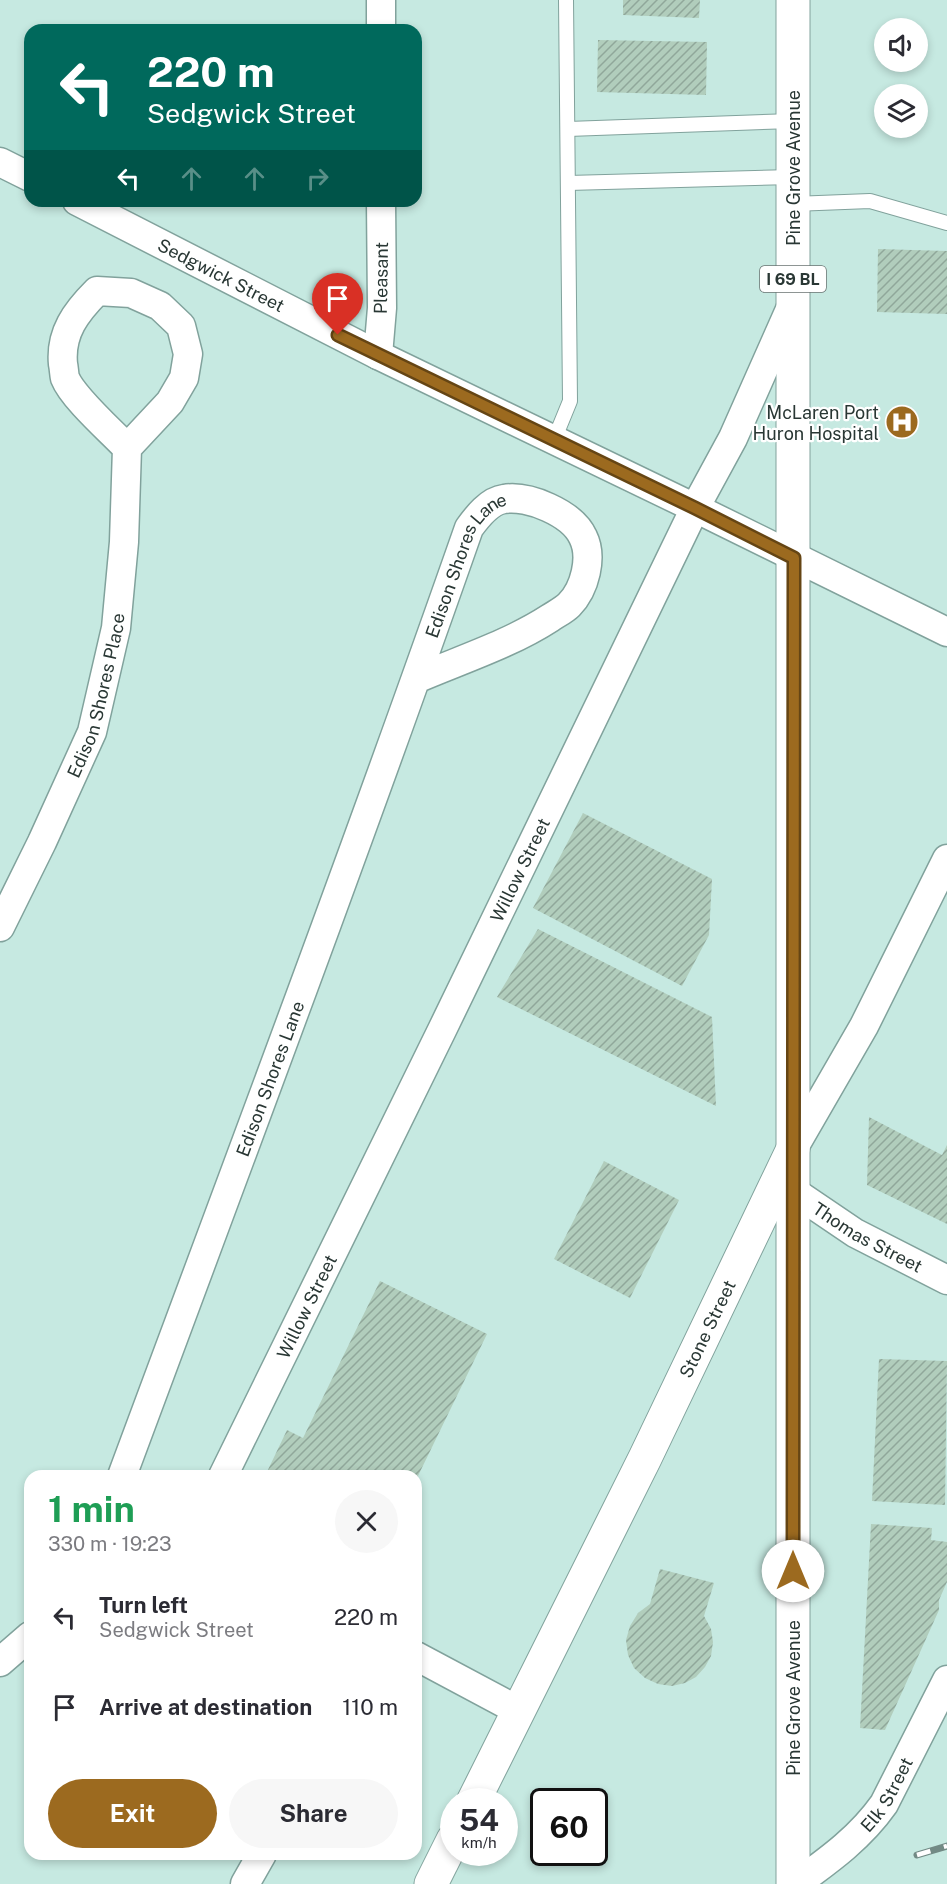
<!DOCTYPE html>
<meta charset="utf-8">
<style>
:root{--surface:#fff;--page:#f7f7f7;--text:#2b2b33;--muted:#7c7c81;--accent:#9c6a1f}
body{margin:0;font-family:"Public Sans",sans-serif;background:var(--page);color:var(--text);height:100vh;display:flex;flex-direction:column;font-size:22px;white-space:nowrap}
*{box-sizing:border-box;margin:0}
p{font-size:20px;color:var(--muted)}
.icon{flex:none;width:33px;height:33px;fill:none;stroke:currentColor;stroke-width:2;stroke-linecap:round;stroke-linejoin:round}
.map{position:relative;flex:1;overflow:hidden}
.side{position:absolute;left:24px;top:1470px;width:398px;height:390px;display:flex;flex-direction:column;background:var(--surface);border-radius:18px;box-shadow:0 3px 9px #0003}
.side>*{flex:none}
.guide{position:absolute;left:24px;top:24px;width:398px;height:183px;border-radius:18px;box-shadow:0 3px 9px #0003;background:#00695c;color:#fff;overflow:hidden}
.fabs{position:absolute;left:874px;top:18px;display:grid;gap:12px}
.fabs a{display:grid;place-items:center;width:54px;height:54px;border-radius:50%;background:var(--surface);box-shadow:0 3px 9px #0003;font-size:30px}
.speed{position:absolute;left:440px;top:1788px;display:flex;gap:12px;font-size:30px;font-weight:700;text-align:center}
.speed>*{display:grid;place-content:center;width:78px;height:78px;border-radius:50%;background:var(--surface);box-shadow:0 3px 9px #0003;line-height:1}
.speed small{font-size:15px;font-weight:400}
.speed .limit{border:3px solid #111;border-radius:9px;background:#fff;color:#111}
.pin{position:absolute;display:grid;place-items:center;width:51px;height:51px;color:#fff;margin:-62px -26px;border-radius:50% 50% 50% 0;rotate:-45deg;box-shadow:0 0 6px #0007}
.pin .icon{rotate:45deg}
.me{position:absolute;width:66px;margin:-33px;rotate:0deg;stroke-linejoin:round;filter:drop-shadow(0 0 4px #0008)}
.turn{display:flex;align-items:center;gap:21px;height:126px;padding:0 24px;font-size:27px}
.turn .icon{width:78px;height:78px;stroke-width:2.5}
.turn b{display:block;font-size:42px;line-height:51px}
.lanes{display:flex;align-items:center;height:57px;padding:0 24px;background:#0003;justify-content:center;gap:30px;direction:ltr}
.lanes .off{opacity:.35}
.round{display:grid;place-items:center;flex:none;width:63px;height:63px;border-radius:32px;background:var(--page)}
.summary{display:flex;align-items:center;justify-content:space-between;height:102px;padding:0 24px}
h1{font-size:36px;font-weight:700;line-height:45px;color:#1e9e55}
.primary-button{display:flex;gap:12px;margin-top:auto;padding:12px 24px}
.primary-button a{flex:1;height:69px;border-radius:36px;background:var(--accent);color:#fff;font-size:24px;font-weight:700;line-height:69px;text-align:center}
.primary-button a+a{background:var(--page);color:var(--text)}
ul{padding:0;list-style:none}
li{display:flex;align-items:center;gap:18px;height:90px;padding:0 24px}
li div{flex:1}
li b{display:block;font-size:22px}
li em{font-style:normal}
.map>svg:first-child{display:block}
.building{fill:url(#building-hatch)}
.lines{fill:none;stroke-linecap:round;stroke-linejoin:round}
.lane-casing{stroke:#81a29c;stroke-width:16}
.street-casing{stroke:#81a29c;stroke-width:31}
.secondary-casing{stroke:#81a29c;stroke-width:35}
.primary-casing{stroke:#81a29c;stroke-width:35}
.lane{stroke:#fff;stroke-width:14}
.street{stroke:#fff;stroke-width:28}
.secondary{stroke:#fff;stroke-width:33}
.primary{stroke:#fff;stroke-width:33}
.rail-casing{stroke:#728a85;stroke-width:7}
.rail{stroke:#fff;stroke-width:4.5;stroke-dasharray:14;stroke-linecap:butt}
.route-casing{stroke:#654514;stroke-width:15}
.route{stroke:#9c6a1f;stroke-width:10}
.labels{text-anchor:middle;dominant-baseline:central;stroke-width:4.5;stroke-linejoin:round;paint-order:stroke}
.shield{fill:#fff;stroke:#697371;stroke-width:1.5}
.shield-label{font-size:16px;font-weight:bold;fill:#293734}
.street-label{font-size:18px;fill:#293734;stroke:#fff}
.poi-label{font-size:18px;fill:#293734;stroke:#fff;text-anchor:end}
</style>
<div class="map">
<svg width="947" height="1884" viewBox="0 0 947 1884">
<defs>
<pattern id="building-hatch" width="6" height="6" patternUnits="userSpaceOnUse" patternTransform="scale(1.5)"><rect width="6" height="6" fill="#b1cdbc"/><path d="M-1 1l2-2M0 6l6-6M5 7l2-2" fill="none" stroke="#90a79a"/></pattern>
</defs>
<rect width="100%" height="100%" fill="#c6e9e1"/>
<g class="building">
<path d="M623,0h77l-1,18 -76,-3z"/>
<path d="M598,40l109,2 -1,53 -109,-3z"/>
<path d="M878,249l69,2v63l-70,-2z"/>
<path d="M583,813l129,66 -3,56 -27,51 -149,-78z"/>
<path d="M538,929l174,88 4,89 -219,-109z"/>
<path d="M869,1117l73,38 5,-10v79l-80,-39z"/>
<path d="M604,1161l75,39 -49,98 -76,-39z"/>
<path d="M380,1281l107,53 -71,146v-4h-151l22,-46 16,8z"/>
<path d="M879,1359l68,2 -2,144 -73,-4z"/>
<path d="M871,1524l61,4 -1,12 16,2v40l-8,18v10l-54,120 -25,-2z"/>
<path d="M660,1569l54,14 -10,33 7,13 2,13 -2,14 -6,11 -9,10 -11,6 -13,3 -14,-2 -13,-6 -11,-10 -6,-13 -2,-15 4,-14 8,-13 12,-9z"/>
</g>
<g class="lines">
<g class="lane-casing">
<g id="lane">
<path d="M568,129l225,-8"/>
<path d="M568,183l225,-6"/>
<path d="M793,204l77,-3 77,22"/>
<path d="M554,440l16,-39 -4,-401"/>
</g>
</g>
<g class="street-casing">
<g id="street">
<path d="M381,0v30"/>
<path d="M0,162l30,15"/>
<path id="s1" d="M77,201l301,154 317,153 252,124"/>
<path d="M378,355l4,-47 -1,-107"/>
<path id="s2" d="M0,927l42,-85 50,-110 24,-104 8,-86 3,-94 43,-46 14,-24 4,-24 -7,-28 -21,-20 -29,-13 -34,-2c-21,21 -37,42 -34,73 1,4 1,10 2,14 8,20 46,53 62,70"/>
<path d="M793,1149l71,-123 83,-167"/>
<path id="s3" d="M793,1191l62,42 92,47"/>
<path id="s4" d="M122,1476c117,-315 236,-631 347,-948 8,-11 20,-27 35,-29 24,-4 68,14 79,38 10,20 2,52 -14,68 -5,5 -13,9 -19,13 -40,26 -90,42 -134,61"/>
<path id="s5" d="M223,1476l219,-446 253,-522 38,-70 59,-133"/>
<path d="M416,1656l103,55"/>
<path d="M0,1662l30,-26"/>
<path d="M245,1884l17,-30"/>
<path id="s6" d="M796,1884c33,-24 64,-46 88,-80l63,-124"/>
</g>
</g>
<g class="secondary-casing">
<g id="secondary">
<path id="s7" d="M473,1802l172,-344 148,-309"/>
<path d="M431,1884l22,-44"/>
</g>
</g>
<g class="primary-casing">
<path id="primary" d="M793,1884v-1884"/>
</g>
<use href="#lane" class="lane"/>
<use href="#street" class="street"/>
<use href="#secondary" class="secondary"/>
<use href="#primary" class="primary"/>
<g class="rail-casing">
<path id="rail" d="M917,1855l30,-9"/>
</g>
<use href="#rail" class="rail"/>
</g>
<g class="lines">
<g class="route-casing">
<path id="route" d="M338,335l357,173 99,50 -1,1013"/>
</g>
<use href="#route" class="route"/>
</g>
<defs>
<g id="hospital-disc" transform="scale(1.725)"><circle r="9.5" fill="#9c6a1f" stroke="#fff"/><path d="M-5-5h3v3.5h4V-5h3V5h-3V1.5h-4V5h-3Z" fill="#fff"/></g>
</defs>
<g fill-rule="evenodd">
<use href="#hospital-disc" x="902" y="422"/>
</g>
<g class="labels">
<rect class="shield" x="760" y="266" width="66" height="26" rx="4.5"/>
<g class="shield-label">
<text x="793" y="279">I 69 BL</text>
</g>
<g class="street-label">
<text transform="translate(793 168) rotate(-90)">Pine Grove Avenue</text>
<text stroke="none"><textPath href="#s1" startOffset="162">Sedgwick Street</textPath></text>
<text transform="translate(381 278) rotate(-89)">Pleasant</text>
<text stroke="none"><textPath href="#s4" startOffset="976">Edison Shores Lane</textPath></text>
<text stroke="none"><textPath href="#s2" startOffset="252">Edison Shores Place</textPath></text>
<text stroke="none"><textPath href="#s5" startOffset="675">Willow Street</textPath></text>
<text stroke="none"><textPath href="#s4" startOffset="424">Edison Shores Lane</textPath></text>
<text stroke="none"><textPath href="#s3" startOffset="88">Thomas Street</textPath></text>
<text stroke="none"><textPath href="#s5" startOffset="189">Willow Street</textPath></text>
<text stroke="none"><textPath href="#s7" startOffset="528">Stone Street</textPath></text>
<text transform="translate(793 1698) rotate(-90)">Pine Grove Avenue</text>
<text stroke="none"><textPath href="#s6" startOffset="129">Elk Street</textPath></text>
</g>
<g class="poi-label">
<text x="879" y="412">McLaren Port<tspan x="879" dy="21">Huron Hospital</tspan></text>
</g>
</g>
</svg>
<div class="fabs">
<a><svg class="icon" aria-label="sound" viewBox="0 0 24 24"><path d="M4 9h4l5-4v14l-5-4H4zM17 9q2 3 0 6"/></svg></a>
<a><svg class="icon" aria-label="layers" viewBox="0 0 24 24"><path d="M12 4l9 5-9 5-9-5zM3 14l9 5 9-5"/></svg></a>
</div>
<div class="speed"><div>54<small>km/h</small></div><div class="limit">60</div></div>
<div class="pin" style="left:338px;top:335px;background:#d93025"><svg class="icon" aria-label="arrive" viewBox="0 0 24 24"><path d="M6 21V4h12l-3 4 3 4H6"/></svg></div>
<svg class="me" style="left:793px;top:1571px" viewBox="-20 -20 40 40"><circle r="19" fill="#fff"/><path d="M0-13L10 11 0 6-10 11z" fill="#9c6a1f"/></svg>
<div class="guide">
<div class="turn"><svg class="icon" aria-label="left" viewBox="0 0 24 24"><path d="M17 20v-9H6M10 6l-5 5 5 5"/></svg><div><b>220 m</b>Sedgwick Street</div></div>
<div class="lanes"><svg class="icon" aria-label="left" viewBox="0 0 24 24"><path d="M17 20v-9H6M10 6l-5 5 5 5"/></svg><svg class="icon off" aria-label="ahead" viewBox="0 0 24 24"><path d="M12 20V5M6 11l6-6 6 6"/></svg><svg class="icon off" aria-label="ahead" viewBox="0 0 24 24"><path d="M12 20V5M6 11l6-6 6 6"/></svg><svg class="icon off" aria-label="right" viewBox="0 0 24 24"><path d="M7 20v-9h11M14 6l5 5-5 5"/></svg></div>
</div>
<section class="side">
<div class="summary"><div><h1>1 min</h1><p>330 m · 19:23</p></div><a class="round"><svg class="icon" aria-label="close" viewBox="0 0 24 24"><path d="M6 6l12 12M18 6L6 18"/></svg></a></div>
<ul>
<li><svg class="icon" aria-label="left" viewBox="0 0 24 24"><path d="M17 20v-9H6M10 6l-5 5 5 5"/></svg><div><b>Turn left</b><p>Sedgwick Street</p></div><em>220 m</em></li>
<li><svg class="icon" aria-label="arrive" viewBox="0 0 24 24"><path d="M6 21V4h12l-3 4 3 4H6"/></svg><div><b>Arrive at destination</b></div><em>110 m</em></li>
</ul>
<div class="primary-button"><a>Exit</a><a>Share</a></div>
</section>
</div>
